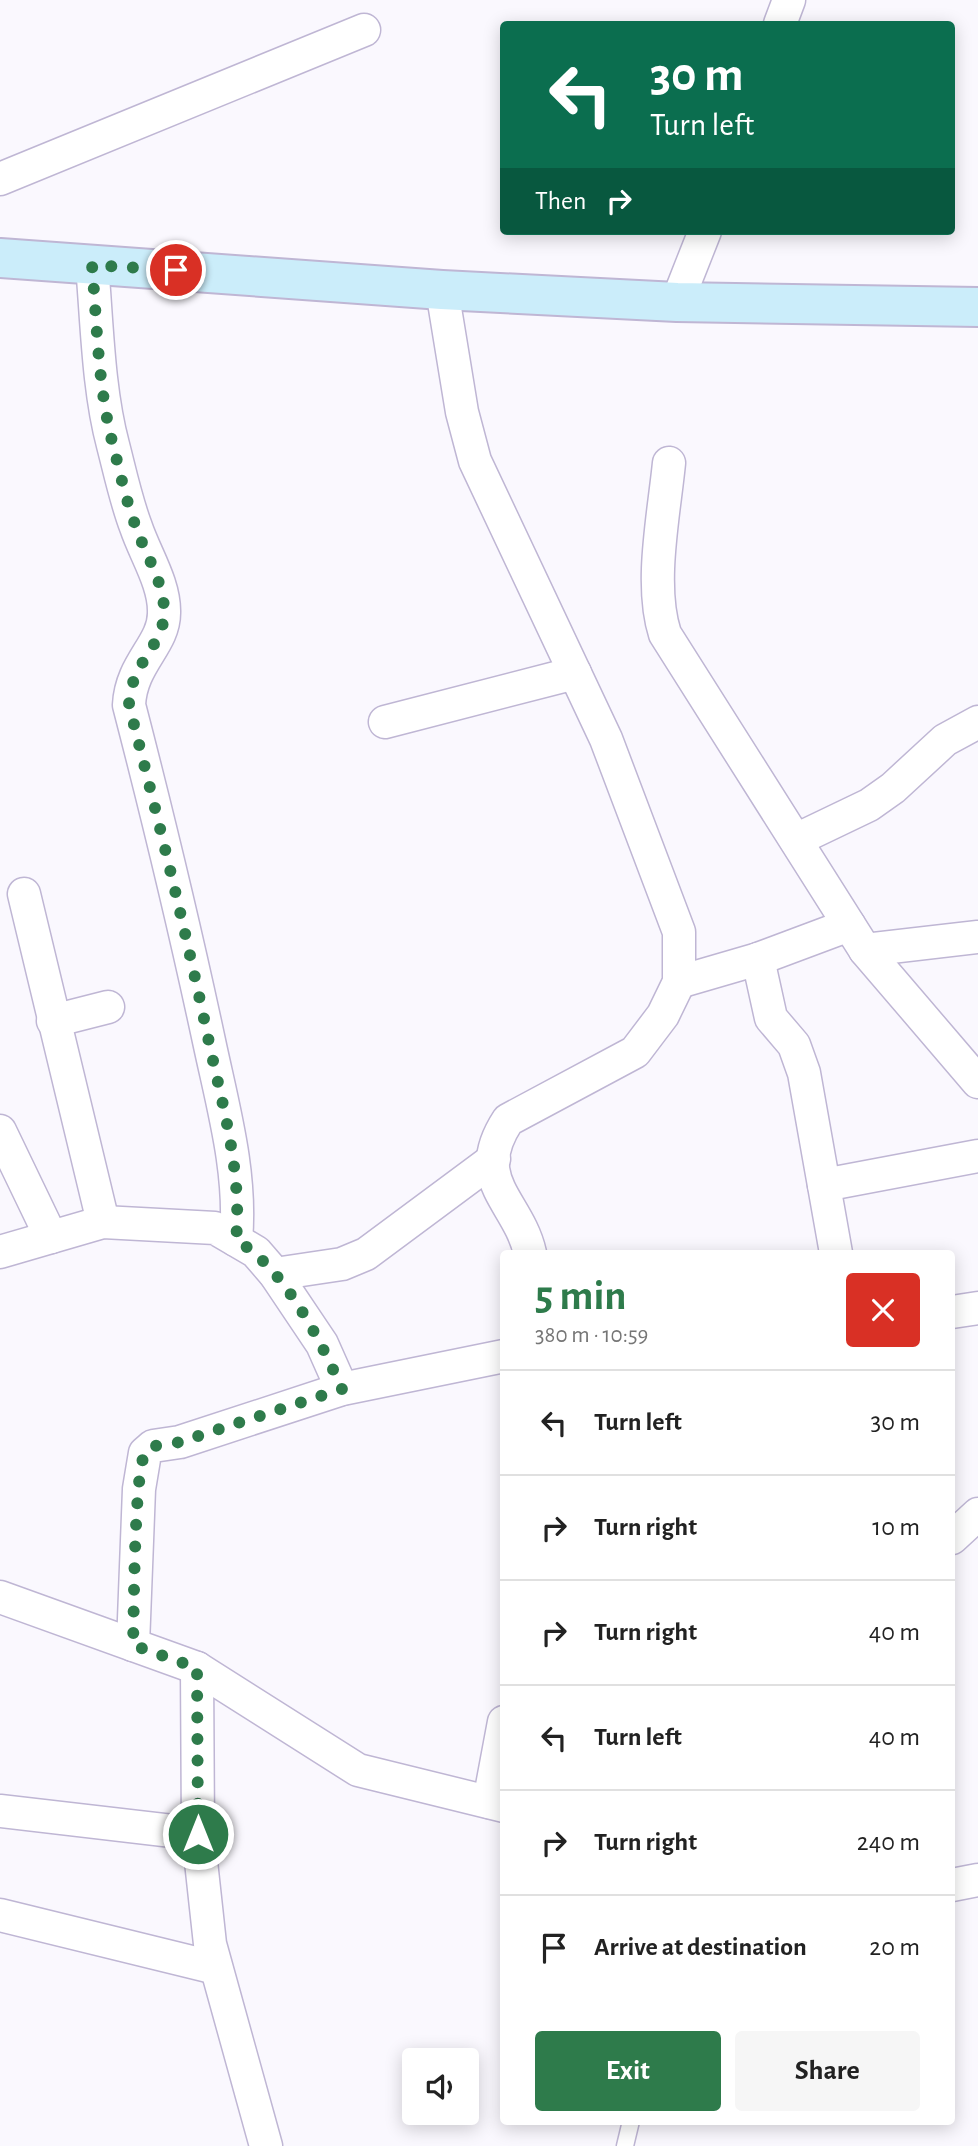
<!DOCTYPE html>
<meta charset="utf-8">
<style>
:root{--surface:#fff;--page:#f6f6f6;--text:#222;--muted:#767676;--line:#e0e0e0;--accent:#2e7b4b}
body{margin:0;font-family:"Alegreya Sans",sans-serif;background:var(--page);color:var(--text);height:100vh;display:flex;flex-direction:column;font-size:26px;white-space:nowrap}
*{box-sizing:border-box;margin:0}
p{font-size:23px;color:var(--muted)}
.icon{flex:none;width:38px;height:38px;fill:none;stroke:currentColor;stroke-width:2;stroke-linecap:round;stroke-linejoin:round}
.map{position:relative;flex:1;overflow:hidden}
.side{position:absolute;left:500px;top:1250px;width:455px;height:875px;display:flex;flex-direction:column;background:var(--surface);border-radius:7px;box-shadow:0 4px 18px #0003}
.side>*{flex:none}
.guide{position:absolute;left:500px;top:21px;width:455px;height:214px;border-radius:7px;box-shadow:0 4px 18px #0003;background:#0b6e4f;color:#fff;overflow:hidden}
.fabs{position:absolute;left:402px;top:2048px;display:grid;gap:14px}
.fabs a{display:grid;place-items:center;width:77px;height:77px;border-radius:7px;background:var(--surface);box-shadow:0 4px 18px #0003;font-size:35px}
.pin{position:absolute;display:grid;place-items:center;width:60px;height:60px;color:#fff;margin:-30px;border:4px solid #fff;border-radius:50%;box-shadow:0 2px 7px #0007}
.me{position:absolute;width:77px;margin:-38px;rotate:0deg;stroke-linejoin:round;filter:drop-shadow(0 0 5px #0008)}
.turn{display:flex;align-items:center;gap:24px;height:147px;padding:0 35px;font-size:32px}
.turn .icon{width:91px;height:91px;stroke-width:2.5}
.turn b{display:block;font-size:49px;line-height:60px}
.then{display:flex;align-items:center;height:66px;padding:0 35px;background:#0003;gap:14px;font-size:26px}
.round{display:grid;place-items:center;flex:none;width:74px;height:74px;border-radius:7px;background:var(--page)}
.headline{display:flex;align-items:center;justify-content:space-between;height:119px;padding:0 35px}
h1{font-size:42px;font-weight:600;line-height:52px;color:var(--accent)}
.button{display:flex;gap:14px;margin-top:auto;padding:14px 35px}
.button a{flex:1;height:80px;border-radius:7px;background:var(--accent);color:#fff;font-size:28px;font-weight:600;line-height:80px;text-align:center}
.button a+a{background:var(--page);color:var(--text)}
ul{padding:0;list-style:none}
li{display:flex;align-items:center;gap:21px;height:105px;padding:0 35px;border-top:2px solid var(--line)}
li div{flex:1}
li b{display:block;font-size:26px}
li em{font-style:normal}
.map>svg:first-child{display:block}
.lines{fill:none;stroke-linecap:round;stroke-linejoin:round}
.lane-casing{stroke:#bfb6d4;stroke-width:19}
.street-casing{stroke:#bfb6d4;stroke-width:35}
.secondary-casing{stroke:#bfb6d4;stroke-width:42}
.lane{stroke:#fff;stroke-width:16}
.street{stroke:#fff;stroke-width:32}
.secondary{stroke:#cbedfa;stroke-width:38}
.route{stroke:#2e7b4b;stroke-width:12;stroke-dasharray:0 21.6}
</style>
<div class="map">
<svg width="978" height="2146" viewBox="0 0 978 2146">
<rect width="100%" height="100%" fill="#faf8fe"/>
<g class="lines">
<g class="lane-casing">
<path id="lane" d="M625,2146l6,-25"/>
</g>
<g class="street-casing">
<g id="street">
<path d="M780,24l9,-24"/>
<path d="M0,179l364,-149"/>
<path d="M92,265c5,57 6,124 21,180 7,27 13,56 23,82 9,27 29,57 28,86 0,32 -33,50 -35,92 29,112 56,224 80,336 14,66 33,132 27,199"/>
<path d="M442,290l20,122 13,49 131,278 73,193v50l-16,33 -28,37 -127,68c-40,61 10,80 22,133"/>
<path d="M677,302l28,-71"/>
<path d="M669,463c-5,51 -20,122 -4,171l200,316 113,132"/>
<path d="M385,722l190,-49"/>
<path d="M796,840l73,-35 24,-17 52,-48 33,-18"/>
<path d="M24,894l79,328"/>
<path d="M865,950l113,-13"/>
<path d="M758,959l13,59 23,27 10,28 32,180"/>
<path d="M679,982l79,-23 91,-34"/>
<path d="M53,1021l55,-14"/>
<path d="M0,1131l51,106"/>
<path d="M824,1185l154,-29"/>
<path d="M0,1252l103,-30 112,6 41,24 19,22 47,70 20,45"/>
<path d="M275,1274l67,-10 24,-10 128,-95"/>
<path d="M952,1312l26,-4"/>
<path d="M952,1538l26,-24"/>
<path d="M0,1597l197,71 161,102 146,36"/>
<path d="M133,1645l6,-156 6,-36 8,-7 27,-4 162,-53 162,-33"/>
<path d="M197,1668l1,166 12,110 56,202"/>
<path d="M489,1802l15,-80"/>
<path d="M0,1811l198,23"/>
<path d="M952,1885l26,-5"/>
<path d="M0,1915l216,53"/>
</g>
</g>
<g class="secondary-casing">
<path id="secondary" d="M0,258l442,32 235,12 301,5"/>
</g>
<use href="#lane" class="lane"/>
<use href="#street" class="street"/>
<use href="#secondary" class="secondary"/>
</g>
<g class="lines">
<path class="route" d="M176,270l-84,-5c5,59 6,123 21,180 7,27 13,56 23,82 9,27 29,57 28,86 0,33 -34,50 -35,92 29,113 57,227 81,342 14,64 32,127 26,193 49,29 83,98 106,149l-162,53c-10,2 -29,1 -35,11 -11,20 -11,160 -12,192l64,23 1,166"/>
</g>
</svg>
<div class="fabs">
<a><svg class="icon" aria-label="sound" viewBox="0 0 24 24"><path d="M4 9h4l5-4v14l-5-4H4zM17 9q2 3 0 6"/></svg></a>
</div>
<div class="pin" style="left:176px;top:270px;background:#d93025"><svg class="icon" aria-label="arrive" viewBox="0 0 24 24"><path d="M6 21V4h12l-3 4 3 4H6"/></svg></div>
<svg class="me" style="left:198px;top:1834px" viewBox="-20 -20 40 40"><circle r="17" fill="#2e7b4b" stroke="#fff" stroke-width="3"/><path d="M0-11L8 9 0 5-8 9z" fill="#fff"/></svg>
<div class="guide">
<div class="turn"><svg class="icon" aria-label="left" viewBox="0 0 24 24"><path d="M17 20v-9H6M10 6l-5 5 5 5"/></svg><div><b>30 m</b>Turn left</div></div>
<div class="then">Then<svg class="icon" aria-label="right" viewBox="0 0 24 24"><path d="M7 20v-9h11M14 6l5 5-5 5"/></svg></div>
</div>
<section class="side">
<div class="headline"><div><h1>5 min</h1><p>380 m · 10:59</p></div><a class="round" style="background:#d93025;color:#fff"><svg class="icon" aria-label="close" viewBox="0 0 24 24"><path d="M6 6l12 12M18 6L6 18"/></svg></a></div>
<ul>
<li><svg class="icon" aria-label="left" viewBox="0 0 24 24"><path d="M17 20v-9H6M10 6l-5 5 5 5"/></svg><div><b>Turn left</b></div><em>30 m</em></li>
<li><svg class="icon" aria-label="right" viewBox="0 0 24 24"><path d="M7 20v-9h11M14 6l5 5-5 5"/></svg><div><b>Turn right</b></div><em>10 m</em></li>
<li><svg class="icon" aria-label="right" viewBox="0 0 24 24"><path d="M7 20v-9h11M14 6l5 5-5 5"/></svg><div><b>Turn right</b></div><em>40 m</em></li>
<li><svg class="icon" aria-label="left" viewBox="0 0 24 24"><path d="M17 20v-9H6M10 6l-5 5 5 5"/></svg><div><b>Turn left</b></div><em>40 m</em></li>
<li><svg class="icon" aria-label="right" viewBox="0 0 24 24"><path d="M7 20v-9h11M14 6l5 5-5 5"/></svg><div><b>Turn right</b></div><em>240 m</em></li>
<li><svg class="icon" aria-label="arrive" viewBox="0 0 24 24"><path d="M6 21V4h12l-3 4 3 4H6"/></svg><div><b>Arrive at destination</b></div><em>20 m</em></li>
</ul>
<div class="button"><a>Exit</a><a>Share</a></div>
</section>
</div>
